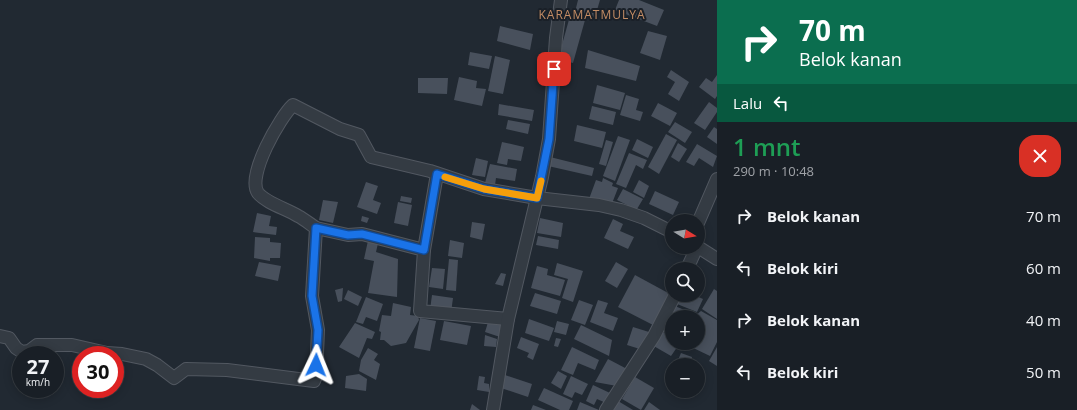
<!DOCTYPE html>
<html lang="id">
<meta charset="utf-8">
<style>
:root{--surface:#191f26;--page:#22272e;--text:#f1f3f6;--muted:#9fa2a7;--line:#373d43}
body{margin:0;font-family:"Open Sans",sans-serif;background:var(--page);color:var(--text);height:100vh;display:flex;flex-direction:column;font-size:15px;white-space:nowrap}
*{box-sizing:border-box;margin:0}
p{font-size:13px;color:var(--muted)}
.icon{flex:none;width:22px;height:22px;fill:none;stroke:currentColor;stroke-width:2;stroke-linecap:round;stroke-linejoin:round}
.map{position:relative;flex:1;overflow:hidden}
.details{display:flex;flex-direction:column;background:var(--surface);width:360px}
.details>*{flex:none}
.guide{background:#0b6e4f;color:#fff;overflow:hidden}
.needle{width:26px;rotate:101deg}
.buttons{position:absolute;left:665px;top:214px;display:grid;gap:8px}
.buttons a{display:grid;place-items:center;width:40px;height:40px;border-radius:50%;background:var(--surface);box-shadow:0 2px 10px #0003,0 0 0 1px var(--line);font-size:20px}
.speed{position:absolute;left:12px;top:346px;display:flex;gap:8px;font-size:20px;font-weight:700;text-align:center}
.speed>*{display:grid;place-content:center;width:52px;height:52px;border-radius:50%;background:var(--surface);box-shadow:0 2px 10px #0003,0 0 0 1px var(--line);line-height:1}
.speed small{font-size:10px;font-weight:400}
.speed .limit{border:6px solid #d22;background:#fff;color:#111}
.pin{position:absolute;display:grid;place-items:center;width:34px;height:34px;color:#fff;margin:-17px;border-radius:8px;box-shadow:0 2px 6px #0006}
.me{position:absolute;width:44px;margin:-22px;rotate:2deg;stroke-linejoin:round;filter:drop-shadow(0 0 3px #0008)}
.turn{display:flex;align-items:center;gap:14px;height:84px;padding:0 16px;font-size:18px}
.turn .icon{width:52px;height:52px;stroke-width:2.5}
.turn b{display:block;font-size:28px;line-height:34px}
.then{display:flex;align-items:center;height:38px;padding:0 16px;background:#0003;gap:8px;font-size:15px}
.round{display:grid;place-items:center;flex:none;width:42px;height:42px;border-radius:16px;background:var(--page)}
.overview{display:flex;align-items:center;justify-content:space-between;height:68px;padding:0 16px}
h1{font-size:24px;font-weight:600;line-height:30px;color:#1e9e55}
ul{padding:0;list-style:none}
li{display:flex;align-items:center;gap:12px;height:52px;padding:0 16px}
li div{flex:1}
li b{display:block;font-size:15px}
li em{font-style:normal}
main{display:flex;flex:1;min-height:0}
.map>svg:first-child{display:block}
.building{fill:#48505c}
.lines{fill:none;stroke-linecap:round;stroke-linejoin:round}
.street-casing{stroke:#525861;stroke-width:14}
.street{stroke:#343b43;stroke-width:12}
.route-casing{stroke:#114b97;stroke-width:10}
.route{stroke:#1a73e8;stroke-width:7}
.slow{stroke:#f59e0b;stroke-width:7}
.labels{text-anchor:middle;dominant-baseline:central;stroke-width:4;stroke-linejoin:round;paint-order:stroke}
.quarter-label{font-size:12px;letter-spacing:1px;fill:#c48d65;stroke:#1a2028}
</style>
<main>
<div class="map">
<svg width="717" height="410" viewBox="0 0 717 410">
<rect width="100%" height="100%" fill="#212932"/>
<g class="building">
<path d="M578,0h22l-5,17 -20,-5z"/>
<path d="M619,0h20l25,10 -7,16 -42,-16z"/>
<path d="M570,16l15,4 -12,43 -15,-4z"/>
<path d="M500,26l33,8 -3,16 -33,-9z"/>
<path d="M648,31l19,5 -7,24 -20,-7z"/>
<path d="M588,50l52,16 -4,15 -51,-13z"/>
<path d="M470,52l22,4 -3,13 -21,-4z"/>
<path d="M495,56l15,4 -7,34 -15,-3z"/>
<path d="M671,70l18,12 -10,19 -11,-7 7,-12 -8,-5z"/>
<path d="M717,75v21l-2,3 -16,-12 7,-9 6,4z"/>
<path d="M459,77l18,4 -1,7 10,1 -4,17 -28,-6z"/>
<path d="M418,78h30l-1,16 -29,-1z"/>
<path d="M597,85l28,8 -5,17 -27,-7z"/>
<path d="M626,95l13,4 -3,11 7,2 -3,9 -20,-6z"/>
<path d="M709,102l8,6v4l-12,18 -11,-7z"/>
<path d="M658,103l19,10 -7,13 -19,-10z"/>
<path d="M499,104l35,6 -2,11 -34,-6z"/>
<path d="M592,106l24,6 -3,13 -24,-6z"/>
<path d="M508,120l22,4 -2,10 -22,-5z"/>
<path d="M675,122l17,10 -7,11 -17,-11z"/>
<path d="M577,125l29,7 -4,16 -28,-7z"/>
<path d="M714,127l3,2v15l-10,-7z"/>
<path d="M666,134l11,6 -18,34 -11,-7z"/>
<path d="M618,136l12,4 -15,41 -12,-5z"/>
<path d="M637,139l16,8 -5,11 -16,-8z"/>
<path d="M606,140l7,2 -7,24 -7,-2z"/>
<path d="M502,142l22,5 -3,14 -13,-2 -1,6 -10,-2z"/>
<path d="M678,143l9,6 -8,13 -8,-5z"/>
<path d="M697,144l20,12 -4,11 -14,-9 -5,8 -8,-4z"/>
<path d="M629,153l18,7 -4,9 -7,-4 -10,23 -10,-4z"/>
<path d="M550,157l44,11 -2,8 -44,-10z"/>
<path d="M476,158l12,3 -3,16 -13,-2z"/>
<path d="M490,164l27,5 -2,12 -19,-3 -1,7 -10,-2z"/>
<path d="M603,178l10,5 -1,3 6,2 -7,18 -22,-7 7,-19 6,2z"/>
<path d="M639,180l10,6 -5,12 -11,-6z"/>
<path d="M366,182l12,4 -5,14 8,3 -4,11 -20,-7z"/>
<path d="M623,189l20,10 -9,15 -10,-5 3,-4 -10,-5z"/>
<path d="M655,191l24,11 -6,13 -24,-11z"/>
<path d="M401,196l11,2 -1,5 -11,-2z"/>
<path d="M323,200l15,2 -5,21 -14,-3z"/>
<path d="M398,202l14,3 -4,21 -14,-3z"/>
<path d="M257,213l14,3 -2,10 8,1 -1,8 -23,-3z"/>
<path d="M362,216l7,2 -2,5 -6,-2z"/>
<path d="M540,218l23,5 -2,14 -24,-4z"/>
<path d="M613,219l10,5 -3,7 14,6 -6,12 -24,-11z"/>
<path d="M472,222l13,2 -3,16 -12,-3z"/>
<path d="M369,236l10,3 -3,13 22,7 -1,38 -29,-4 6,-32 -10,-2z"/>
<path d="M538,236l21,4 -1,9 -22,-4z"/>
<path d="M255,237l15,1v4l11,1 -1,15h-10v3l-16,-3z"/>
<path d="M450,240l14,3 -2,15 -14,-2z"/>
<path d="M449,259l9,1 -2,31 -10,-1z"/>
<path d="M259,262l22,4 -3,15 -23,-5z"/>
<path d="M616,262l12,7 -11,19 -12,-7z"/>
<path d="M557,263l26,8 -10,31 -11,-4 6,-19 -14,-4z"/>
<path d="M537,266l11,3 -1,6 18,5 -5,16 -29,-8z"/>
<path d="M432,268l13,1 -2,20 -14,-2z"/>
<path d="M501,273l5,1 -3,12 -8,-2z"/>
<path d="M635,275l35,19 -17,31 -35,-18z"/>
<path d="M343,288l-1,13 -4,1 -3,-12z"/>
<path d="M714,289l3,2v28l-15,-10z"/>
<path d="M348,290l14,7 -4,9 -14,-7z"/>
<path d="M535,293l26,8 -4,13 -27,-8z"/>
<path d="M432,295l21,3 -2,15 -21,-3z"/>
<path d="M681,295h13l9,4 -6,13 -20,-8z"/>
<path d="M366,297l17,7 -6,17 -11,-4 -3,7 -7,-2z"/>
<path d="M579,300l14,5 -8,20 -14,-5z"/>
<path d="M598,300l10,3 -4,10 14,5 -5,13 -23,-9z"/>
<path d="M393,303l18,4 -1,8 8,1 1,4 -13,23 -15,3 -7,-6h-4l1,-8 -2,-1 3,-16 9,1z"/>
<path d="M675,306l14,6 -2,5 -17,-1z"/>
<path d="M701,311l16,9v22l-7,14 -23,-11 1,-2h10v-26h-4z"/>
<path d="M669,317l3,1v16l-9,-6z"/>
<path d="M420,318l16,3 -6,30 -16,-3z"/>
<path d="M489,319h11v18l-15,-5z"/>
<path d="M529,319l25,9 -5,13 -24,-8z"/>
<path d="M444,321l27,5 -4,19 -27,-5z"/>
<path d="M557,321l12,3 -3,11 -12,-3z"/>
<path d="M355,323l20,9 -3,7 -5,-1 -8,20 -20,-11z"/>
<path d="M581,325l31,15 -3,16 -35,-17z"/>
<path d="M633,327l16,5 -6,18 -16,-5z"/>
<path d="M661,331l11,7v5h8l-9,13 -19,-11z"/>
<path d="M485,335l12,4 -1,8 -12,-1z"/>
<path d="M521,337l18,7 -6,16 -6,-3 2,-4 -12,-5z"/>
<path d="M556,338l5,1 -3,8 -4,-1z"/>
<path d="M572,347l27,13 -4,10 -17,-7 -5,12 -12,-5z"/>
<path d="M717,347v19l-8,-5z"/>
<path d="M368,348l10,6 -4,6 6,4 -4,16 -17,-9 2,-11z"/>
<path d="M681,353l11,4 -2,8h-14z"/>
<path d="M608,359l19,10 -10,17 -22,-4z"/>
<path d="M558,371l9,5 -6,13 -10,-6z"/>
<path d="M359,374l8,5 -1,12 -21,-3 1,-12z"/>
<path d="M505,375l27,9 -4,13 -27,-9z"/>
<path d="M479,376l6,1 -1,6 5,1v8l-12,-2z"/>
<path d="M571,376l17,8 -6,11 -7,-3 -3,6 -9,-4z"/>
<path d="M635,377l19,11 -13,22 -19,-11z"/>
<path d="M593,385l17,8 -4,10 -9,-4 -3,6 -8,-4z"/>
<path d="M544,388l29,13 -4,9h-9l-22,-10z"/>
<path d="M618,401l15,9h-20z"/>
<path d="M580,402l19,8h-22z"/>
<path d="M649,402l11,8h-16z"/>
<path d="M472,404l8,6h-10z"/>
<path d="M533,405l13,5h-15z"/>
</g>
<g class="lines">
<g class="street-casing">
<g id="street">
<path d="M698,223l19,-44"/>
<path d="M316,228l32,7 14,-1 62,16 -4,61 88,8"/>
<path d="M698,247l19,12"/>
<path d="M424,250l13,-76"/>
<path d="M687,269l10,-22"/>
<path d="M0,336l9,2 7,10 6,4 7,-1 8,-6h35l35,8 15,1 24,5 11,6 17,13 12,-9 41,1 87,11 2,-5 2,-46 -6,-34 4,-68c-6,-4 -12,-9 -18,-12 -11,-7 -32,-13 -40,-23 -12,-17 22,-76 35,-88l47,24 19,6 12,22 59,14 54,18 53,9 62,7 22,5 23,8 28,14"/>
<path d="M493,410l15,-91 34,-142 7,-38 7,-101 5,-38"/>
<path d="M606,410l48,-74 21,-41"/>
</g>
</g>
<use href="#street" class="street"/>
</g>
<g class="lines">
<g class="route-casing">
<path id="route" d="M316,365l2,-35 -6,-34 4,-68 32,7 14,-1 62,16 13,-76 47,15 53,9 12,-59 5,-70"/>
</g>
<use href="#route" class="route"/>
<path class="slow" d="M445,177l39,12 53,9 4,-17"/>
</g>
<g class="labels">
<g class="quarter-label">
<text x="592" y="14">KARAMATMULYA</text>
</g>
</g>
</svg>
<div class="buttons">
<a><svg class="needle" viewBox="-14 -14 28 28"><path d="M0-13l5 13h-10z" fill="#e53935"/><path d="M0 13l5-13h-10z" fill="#9fa2a7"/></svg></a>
<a><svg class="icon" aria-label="search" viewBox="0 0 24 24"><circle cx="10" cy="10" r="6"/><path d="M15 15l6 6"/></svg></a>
<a>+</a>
<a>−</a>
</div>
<div class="speed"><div>27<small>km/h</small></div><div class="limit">30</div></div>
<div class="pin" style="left:554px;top:69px;background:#d93025"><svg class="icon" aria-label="arrive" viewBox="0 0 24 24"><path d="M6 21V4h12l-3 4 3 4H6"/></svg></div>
<svg class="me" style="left:316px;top:365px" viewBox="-20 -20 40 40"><path d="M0-17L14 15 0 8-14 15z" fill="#1a73e8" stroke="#fff" stroke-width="4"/></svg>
</div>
<section class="details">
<div class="guide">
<div class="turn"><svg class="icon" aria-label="right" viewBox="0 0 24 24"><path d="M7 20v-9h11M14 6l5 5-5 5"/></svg><div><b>70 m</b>Belok kanan</div></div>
<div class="then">Lalu<svg class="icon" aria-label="left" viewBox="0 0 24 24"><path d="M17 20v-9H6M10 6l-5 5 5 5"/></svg></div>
</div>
<div class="overview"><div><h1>1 mnt</h1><p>290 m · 10:48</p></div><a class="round" style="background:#d93025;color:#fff"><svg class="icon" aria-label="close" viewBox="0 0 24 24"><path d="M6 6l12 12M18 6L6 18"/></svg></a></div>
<ul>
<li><svg class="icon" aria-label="right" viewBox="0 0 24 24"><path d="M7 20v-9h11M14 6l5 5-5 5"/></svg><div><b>Belok kanan</b></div><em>70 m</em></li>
<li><svg class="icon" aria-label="left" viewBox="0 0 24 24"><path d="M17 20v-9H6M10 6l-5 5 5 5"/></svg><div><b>Belok kiri</b></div><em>60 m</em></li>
<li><svg class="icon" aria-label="right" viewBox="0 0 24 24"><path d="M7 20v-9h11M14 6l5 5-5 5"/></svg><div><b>Belok kanan</b></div><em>40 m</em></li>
<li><svg class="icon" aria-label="left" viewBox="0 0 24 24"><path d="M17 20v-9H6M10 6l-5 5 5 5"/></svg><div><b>Belok kiri</b></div><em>50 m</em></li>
</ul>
</section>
</main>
